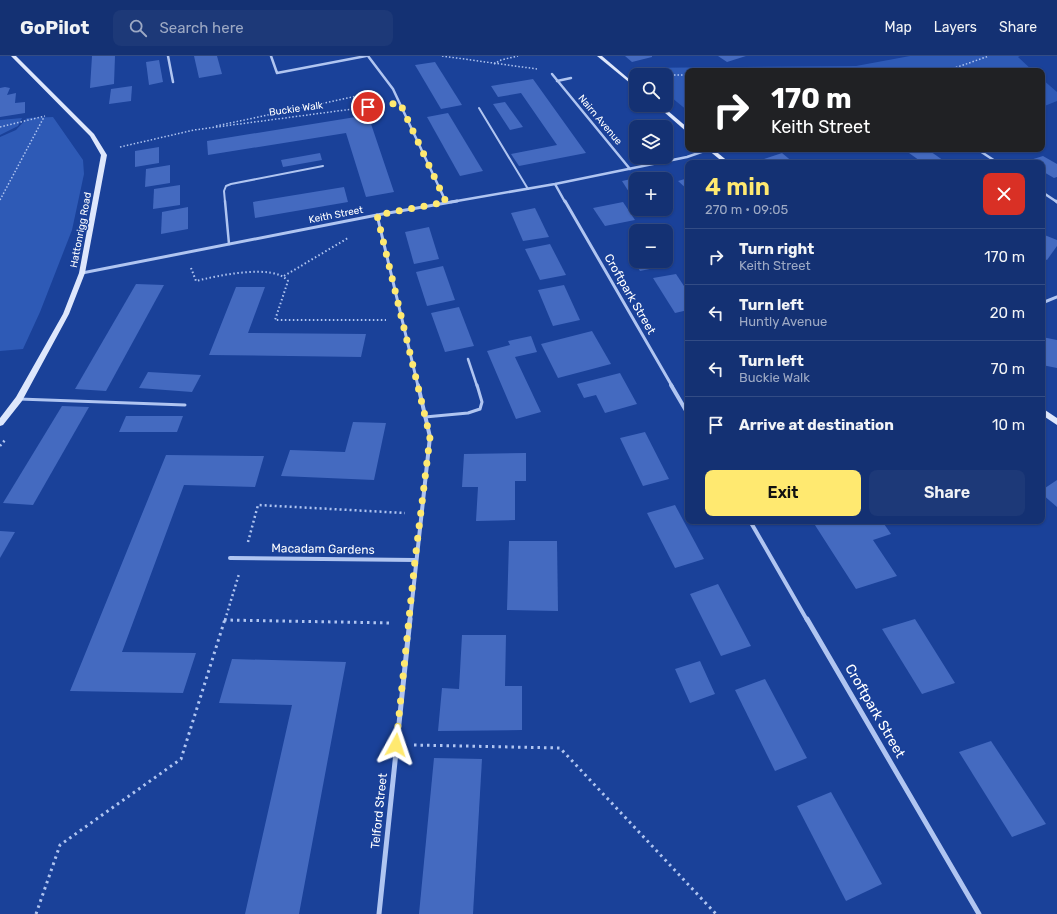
<!DOCTYPE html>
<meta charset="utf-8">
<style>
:root{--surface:#143173;--page:#1d3978;--text:#f1f3f6;--muted:#9da9c4;--line:#334c85;--accent:#ffe970}
body{margin:0;font-family:Rubik,sans-serif;background:var(--page);color:var(--text);height:100vh;display:flex;flex-direction:column;font-size:15px;white-space:nowrap}
*{box-sizing:border-box;margin:0}
p{font-size:13px;color:var(--muted)}
.icon{flex:none;width:22px;height:22px;fill:none;stroke:currentColor;stroke-width:2;stroke-linecap:round;stroke-linejoin:round}
.map{position:relative;flex:1;overflow:hidden}
.details{position:absolute;left:685px;top:104px;width:360px;height:364px;display:flex;flex-direction:column;background:var(--surface);border-radius:8px;box-shadow:0 1px 3px #0004,0 0 0 1px var(--line)}
.details>*{flex:none}
.hud{position:absolute;left:685px;top:12px;width:360px;height:84px;border-radius:8px;box-shadow:0 1px 3px #0004,0 0 0 1px var(--line);background:#202124;color:#fff;overflow:hidden}
.controls{position:absolute;left:629px;top:12px;display:grid;gap:8px}
.controls a{display:grid;place-items:center;width:44px;height:44px;border-radius:8px;background:var(--surface);box-shadow:0 1px 3px #0004,0 0 0 1px var(--line);font-size:20px}
.pin{position:absolute;display:grid;place-items:center;width:34px;height:34px;color:#fff;margin:-17px;border:2px solid #fff;border-radius:50%;box-shadow:0 1px 4px #0007}
.me{position:absolute;width:44px;margin:-22px;rotate:5deg;stroke-linejoin:round;filter:drop-shadow(0 0 3px #0008)}
.turn{display:flex;align-items:center;gap:14px;height:84px;padding:0 20px;font-size:18px}
.turn .icon{width:52px;height:52px;stroke-width:2.5}
.turn b{display:block;font-size:28px;line-height:34px}
.round{display:grid;place-items:center;flex:none;width:42px;height:42px;border-radius:8px;background:var(--page)}
.headline{display:flex;align-items:center;justify-content:space-between;height:68px;padding:0 20px}
h1{font-size:24px;font-weight:600;line-height:30px;color:var(--accent)}
.primary-button{display:flex;gap:8px;margin-top:auto;padding:8px 20px}
.primary-button a{flex:1;height:46px;border-radius:8px;background:var(--accent);color:#111;font-size:16px;font-weight:600;line-height:46px;text-align:center}
.primary-button a+a{background:var(--page);color:var(--text)}
ul{padding:0;list-style:none}
li{display:flex;align-items:center;gap:12px;height:56px;padding:0 20px;border-top:1px solid var(--line)}
li div{flex:1}
li b{display:block;font-size:15px}
li em{font-style:normal}
header{display:flex;align-items:center;gap:24px;box-sizing:border-box;height:56px;padding:0 20px;background:var(--surface);border-bottom:1px solid var(--line)}
header strong{font-size:19px}
nav{display:flex;gap:22px;margin-inline-start:auto;font-size:14px}
.search{width:280px;height:36px;background:var(--page);display:flex;align-items:center;gap:10px;box-sizing:border-box;padding:0 14px;border-radius:8px;color:var(--muted);font-size:15px}
.map>svg:first-child{display:block}
.green{fill:#2e5ab6}
.building{fill:#446ac0}
.lines{fill:none;stroke-linecap:round;stroke-linejoin:round}
.path-far3{stroke:#b0c5f1;stroke-width:1.5;stroke-dasharray:1.5 2;stroke-linecap:butt}
.path-far2{stroke:#b0c5f1;stroke-width:2;stroke-dasharray:1.5 2.5;stroke-linecap:butt}
.path-far1{stroke:#b0c5f1;stroke-width:2.5;stroke-dasharray:2 3;stroke-linecap:butt}
.path{stroke:#b0c5f1;stroke-width:3;stroke-dasharray:2.5 4;stroke-linecap:butt}
.lane-far2{stroke:#b0c5f1;stroke-width:2}
.lane-far1{stroke:#b0c5f1;stroke-width:2.5}
.lane{stroke:#b0c5f1;stroke-width:3}
.street-far3{stroke:#b0c5f1;stroke-width:2.5}
.street-far2{stroke:#b0c5f1;stroke-width:3}
.street-far1{stroke:#b0c5f1;stroke-width:4}
.street{stroke:#b0c5f1;stroke-width:5}
.secondary{fill:#dee7fc;fill-rule:evenodd}
.route{stroke:#ffe970;stroke-width:7;stroke-dasharray:0 12.6}
.labels{text-anchor:middle;dominant-baseline:central;stroke-width:3;stroke-linejoin:round;paint-order:stroke}
.far-street-label{font-size:10px;fill:#fff;stroke:#1a4199}
.street-label{font-size:12px;fill:#fff;stroke:#1a4199}
.near-street-label{font-size:14px;fill:#fff;stroke:#1a4199}
</style>
<header>
<strong>GoPilot</strong>
<div class="search"><svg class="icon" aria-label="search" viewBox="0 0 24 24"><circle cx="10" cy="10" r="6"/><path d="M15 15l6 6"/></svg>Search here</div>
<nav><a>Map</a><a>Layers</a><a>Share</a></nav>
</header>
<div class="map">
<svg width="1057" height="858" viewBox="0 0 1057 858">
<rect width="100%" height="100%" fill="#1a4199"/>
<g class="green">
<path d="M910,0h110l-2,1 15,14h-345v40l-22,-18v-18h-23l-9,-7 222,-2z"/>
<path d="M1042,23l15,13v9l-15,6z"/>
<path d="M53,61l30,43 1,14 -12,56 -32,82 -17,37 -23,2v-214l16,-7 11,-12z"/>
<path d="M22,62l-4,8 -18,9v-15z"/>
</g>
<g class="building">
<path d="M92,0h23l-1,28 -24,4z"/>
<path d="M194,0h23l5,18 -23,4z"/>
<path d="M625,0h27v1l-20,5z"/>
<path d="M718,0h28l-19,6z"/>
<path d="M159,4l4,22 -14,3 -3,-23z"/>
<path d="M435,6l27,43 -21,4 -26,-44z"/>
<path d="M533,23l53,74 -67,13 -8,-12 46,-9 -36,-52 -23,4 -7,-11z"/>
<path d="M132,30l-1,15 -22,3 2,-15z"/>
<path d="M5,31l5,1 -3,7 9,-2 -1,10 10,-1v11l-25,4v-29z"/>
<path d="M505,46l18,25 -13,3 -17,-26z"/>
<path d="M448,57l35,58 -23,5 -33,-59z"/>
<path d="M368,59l26,77 -28,5 -20,-64 -138,22 -1,-14z"/>
<path d="M159,91v16l-24,4v-16z"/>
<path d="M921,93h6l20,14h-24l-14,-10z"/>
<path d="M320,97l2,7 -39,7 -2,-7z"/>
<path d="M782,97l12,10h-24l-6,-4z"/>
<path d="M1043,100l14,8v13l-3,1 -12,-7v-8h-12l-3,-2z"/>
<path d="M170,109v18l-25,4 1,-18z"/>
<path d="M636,122v25l-14,-22z"/>
<path d="M688,122v12l-10,-9z"/>
<path d="M180,129v20l-27,4 1,-20z"/>
<path d="M344,131l4,15 -93,16 -2,-16z"/>
<path d="M623,146l12,18 -30,6 -12,-18z"/>
<path d="M188,151v22l-27,5 1,-22z"/>
<path d="M535,152l14,29 -26,4 -12,-28z"/>
<path d="M429,171l10,32 -25,5 -9,-32z"/>
<path d="M1042,178l15,6v6l-10,14 -5,-2z"/>
<path d="M550,188l16,31 -26,5 -15,-31z"/>
<path d="M636,194v11h30l3,4 -29,6 -12,-19z"/>
<path d="M443,210l12,34 -28,6 -11,-34z"/>
<path d="M676,218l12,18v18l-13,3 -22,-35z"/>
<path d="M136,228l28,1 -58,106 -31,-2z"/>
<path d="M564,229l16,35 -27,6 -15,-36z"/>
<path d="M236,231h29l-17,46 118,1 -5,23 -152,-2z"/>
<path d="M459,251l15,39 -29,6 -14,-39z"/>
<path d="M592,275l19,33 -53,14 -17,-34z"/>
<path d="M531,280l6,16 -22,5 26,55 -25,7 -29,-68 23,-6 -2,-4z"/>
<path d="M1042,281l15,3v28l-15,-3z"/>
<path d="M148,316l53,3 -9,17 -53,-4z"/>
<path d="M620,317l17,31 -32,9 -9,-18 -12,3 -7,-14z"/>
<path d="M62,350l27,1 -56,98 -30,-2z"/>
<path d="M126,360h57l-6,16h-58z"/>
<path d="M353,366l33,1 -12,57 -93,-4 9,-26 55,2z"/>
<path d="M645,376l24,47 -26,7 -23,-48z"/>
<path d="M526,397v28h-11v39l-39,1 2,-34h-16l2,-33z"/>
<path d="M166,399l98,1 -9,31 -71,-2 -62,167 74,1 -13,40 -113,-2z"/>
<path d="M1057,424v27l-15,-13v-4z"/>
<path d="M675,449l29,54 -29,9 -28,-55z"/>
<path d="M816,465h66l9,13 -18,6 24,36 -41,13 -43,-67z"/>
<path d="M0,475l15,1 -15,26z"/>
<path d="M509,485h48l1,70 -51,-1z"/>
<path d="M718,528l33,62 -30,10 -31,-62z"/>
<path d="M915,563l40,64 -33,11 -40,-65z"/>
<path d="M462,579h44l-1,51h17v44l-84,1 4,-43 17,1z"/>
<path d="M232,603l114,3 -47,252h-54l47,-209 -73,-2z"/>
<path d="M700,605l15,33 -25,9 -15,-34z"/>
<path d="M765,623l42,79 -32,13 -40,-81z"/>
<path d="M991,685l55,83 -34,13 -53,-85z"/>
<path d="M434,702l48,1 -9,155h-54z"/>
<path d="M831,736l51,92 -36,17 -49,-95z"/>
</g>
<g class="lines">
<g class="path-far3">
<path d="M442,0l95,13"/>
<path d="M494,8l7,-4 17,-4"/>
<path d="M946,15l43,-15"/>
<path d="M646,19h42"/>
<path d="M216,70l160,-34"/>
<path d="M0,71l45,-11"/>
<path d="M120,91l74,-17 189,-25"/>
<path d="M0,144l44,-83"/>
</g>
<g class="path-far2">
<path d="M191,212l5,13c20,-5 78,-18 92,0l-13,39h111"/>
<path d="M284,220l64,-38"/>
</g>
<g class="path-far1">
<path d="M0,390l5,-6"/>
<path d="M248,486l10,-37 147,8"/>
<path d="M225,564l14,-46"/>
</g>
<g class="path">
<path d="M224,564l169,3"/>
<path d="M414,689l146,3 156,166"/>
<path d="M36,858l24,-69 121,-86 44,-140"/>
</g>
<g class="lane-far2">
<path d="M479,52l49,81"/>
<path d="M225,146l-1,-11 2,-5 5,-2 92,-18"/>
</g>
<g class="lane-far1">
<path d="M225,145l4,43"/>
<path d="M468,303l9,27"/>
</g>
<g class="lane">
<path d="M19,343l166,6"/>
<path d="M425,361l43,-4 12,-4 2,-7 -5,-17"/>
</g>
<g class="street-far3">
<path d="M168,0l5,26"/>
<path d="M271,0l6,17 89,-17"/>
<path d="M368,0l25,33 53,113"/>
<path d="M552,18l78,95"/>
<path d="M557,25l14,-3"/>
<path d="M977,93l21,14"/>
<path d="M555,128l10,18"/>
<path d="M1042,136l15,10"/>
<path d="M451,146l104,-18 132,-27 23,-8"/>
</g>
<g class="street-far2">
<path d="M565,145l107,185"/>
<path d="M1056,145l1,1"/>
<path d="M377,159l41,171"/>
<path d="M82,217l295,-58 80,-14"/>
<path d="M1042,247l15,-6"/>
</g>
<g class="street-far1">
<path d="M671,329l17,29"/>
<path d="M750,465l57,99"/>
<path d="M230,502l185,2"/>
<path d="M410,564l20,-183 -12,-52"/>
</g>
<g class="street">
<path d="M807,563l172,295"/>
<path d="M379,858l31,-295"/>
</g>
<g class="secondary">
<path d="M11,0h5l78,78 13,21 -22,118 -16,41 -47,87 -19,24 -3,1v-8l16,-21 47,-83 16,-41 22,-118 -11,-19z"/>
<path d="M597,0h5l34,29v3z"/>
<path d="M656,49h5l27,23v5z"/>
<path d="M707,93h6l17,14h-6z"/>
<path d="M1042,352l15,10v7l-15,-10z"/>
</g>
</g>
<g class="lines">
<path class="route" d="M368,51l32,-4 46,99 -69,13 53,222 -15,123 -19,185"/>
</g>
<g class="labels">
<g class="far-street-label">
<text transform="translate(296 53) rotate(-8)">Buckie Walk</text>
<text transform="translate(600 64) rotate(50)">Nairn Avenue</text>
<text transform="translate(336 159) rotate(-11)">Keith Street</text>
<text transform="translate(81 174) rotate(-79)">Hattonrigg Road</text>
</g>
<g class="street-label">
<text transform="translate(630 238) rotate(60)">Croftpark Street</text>
<text transform="translate(323 493) rotate(1)">Macadam Gardens</text>
<text transform="translate(379 755) rotate(-84)">Telford Street</text>
</g>
<g class="near-street-label">
<text transform="translate(875 655) rotate(60)">Croftpark Street</text>
</g>
</g>
</svg>
<div class="controls">
<a><svg class="icon" aria-label="search" viewBox="0 0 24 24"><circle cx="10" cy="10" r="6"/><path d="M15 15l6 6"/></svg></a>
<a><svg class="icon" aria-label="layers" viewBox="0 0 24 24"><path d="M12 4l9 5-9 5-9-5zM3 14l9 5 9-5"/></svg></a>
<a>+</a>
<a>−</a>
</div>
<div class="pin" style="left:368px;top:51px;background:#d93025"><svg class="icon" aria-label="arrive" viewBox="0 0 24 24"><path d="M6 21V4h12l-3 4 3 4H6"/></svg></div>
<svg class="me" style="left:396px;top:689px" viewBox="-20 -20 40 40"><path d="M0-17L14 15 0 8-14 15z" fill="#ffe970" stroke="#fff" stroke-width="4"/></svg>
<div class="hud">
<div class="turn"><svg class="icon" aria-label="right" viewBox="0 0 24 24"><path d="M7 20v-9h11M14 6l5 5-5 5"/></svg><div><b>170 m</b>Keith Street</div></div>
</div>
<section class="details">
<div class="headline"><div><h1>4 min</h1><p>270 m · 09:05</p></div><a class="round" style="background:#d93025;color:#fff"><svg class="icon" aria-label="close" viewBox="0 0 24 24"><path d="M6 6l12 12M18 6L6 18"/></svg></a></div>
<ul>
<li><svg class="icon" aria-label="right" viewBox="0 0 24 24"><path d="M7 20v-9h11M14 6l5 5-5 5"/></svg><div><b>Turn right</b><p>Keith Street</p></div><em>170 m</em></li>
<li><svg class="icon" aria-label="left" viewBox="0 0 24 24"><path d="M17 20v-9H6M10 6l-5 5 5 5"/></svg><div><b>Turn left</b><p>Huntly Avenue</p></div><em>20 m</em></li>
<li><svg class="icon" aria-label="left" viewBox="0 0 24 24"><path d="M17 20v-9H6M10 6l-5 5 5 5"/></svg><div><b>Turn left</b><p>Buckie Walk</p></div><em>70 m</em></li>
<li><svg class="icon" aria-label="arrive" viewBox="0 0 24 24"><path d="M6 21V4h12l-3 4 3 4H6"/></svg><div><b>Arrive at destination</b></div><em>10 m</em></li>
</ul>
<div class="primary-button"><a>Exit</a><a>Share</a></div>
</section>
</div>
